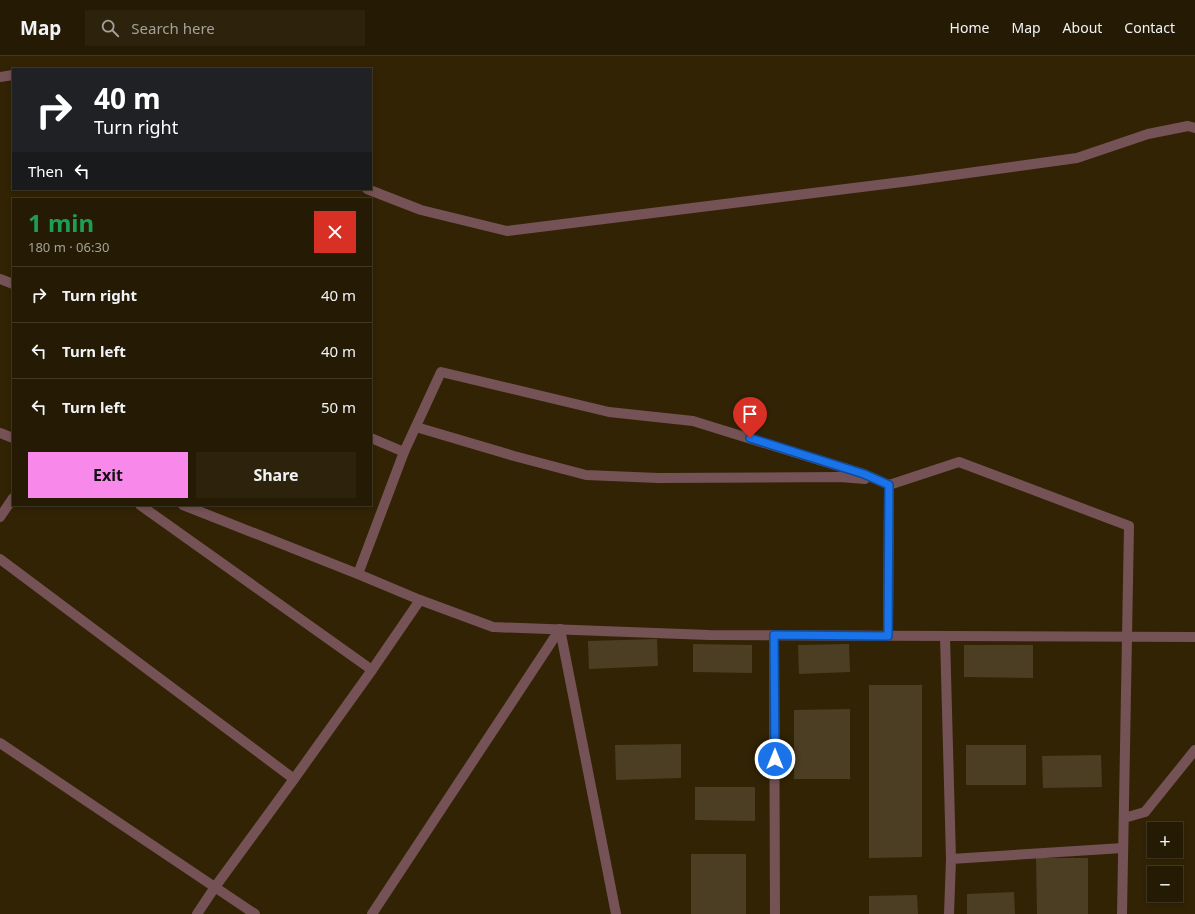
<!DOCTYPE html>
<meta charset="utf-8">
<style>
:root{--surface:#251a03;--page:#2d230d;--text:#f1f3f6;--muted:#a3a19a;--line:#423825;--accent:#f888ea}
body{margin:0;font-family:"Noto Sans",sans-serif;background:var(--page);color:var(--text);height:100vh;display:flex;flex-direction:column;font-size:15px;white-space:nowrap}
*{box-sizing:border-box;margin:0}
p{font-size:13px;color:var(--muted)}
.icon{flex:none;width:22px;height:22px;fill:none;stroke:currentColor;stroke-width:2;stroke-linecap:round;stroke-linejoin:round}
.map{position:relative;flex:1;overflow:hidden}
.details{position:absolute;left:12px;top:142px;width:360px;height:308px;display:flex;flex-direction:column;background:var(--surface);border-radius:0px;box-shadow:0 2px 6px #0003,0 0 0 1px var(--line)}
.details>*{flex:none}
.top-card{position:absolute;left:12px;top:12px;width:360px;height:122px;border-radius:0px;box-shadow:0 2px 6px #0003,0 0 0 1px var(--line);background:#202124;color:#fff;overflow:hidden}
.controls{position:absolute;left:1147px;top:766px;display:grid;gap:8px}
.controls a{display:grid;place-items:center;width:36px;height:36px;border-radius:0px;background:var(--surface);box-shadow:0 2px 6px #0003,0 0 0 1px var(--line);font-size:20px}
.pin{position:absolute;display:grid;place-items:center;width:34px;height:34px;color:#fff;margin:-41px -17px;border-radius:50% 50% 50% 0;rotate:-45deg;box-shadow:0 0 4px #0007}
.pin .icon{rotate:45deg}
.me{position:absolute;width:44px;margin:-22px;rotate:0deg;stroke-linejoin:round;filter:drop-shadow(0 0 3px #0008)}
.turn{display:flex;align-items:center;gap:14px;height:84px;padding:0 16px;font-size:18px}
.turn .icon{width:52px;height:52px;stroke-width:2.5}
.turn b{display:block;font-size:28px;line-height:34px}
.then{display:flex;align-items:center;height:38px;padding:0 16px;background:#0003;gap:8px;font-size:15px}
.round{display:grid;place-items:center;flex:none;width:42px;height:42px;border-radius:0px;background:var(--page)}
.headline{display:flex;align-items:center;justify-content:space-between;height:68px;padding:0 16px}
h1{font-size:24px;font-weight:700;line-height:30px;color:#1e9e55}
.primary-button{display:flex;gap:8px;margin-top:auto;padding:8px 16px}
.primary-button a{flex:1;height:46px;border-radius:0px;background:var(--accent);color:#111;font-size:16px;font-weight:700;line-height:46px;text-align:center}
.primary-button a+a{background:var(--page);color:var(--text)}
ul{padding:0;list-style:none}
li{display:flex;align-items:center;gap:12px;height:56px;padding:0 16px;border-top:1px solid var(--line)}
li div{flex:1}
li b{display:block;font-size:15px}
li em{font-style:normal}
header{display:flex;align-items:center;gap:24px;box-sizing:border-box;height:56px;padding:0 20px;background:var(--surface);border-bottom:1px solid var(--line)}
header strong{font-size:19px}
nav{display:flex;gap:22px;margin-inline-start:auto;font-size:14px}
.search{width:280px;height:36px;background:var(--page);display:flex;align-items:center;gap:10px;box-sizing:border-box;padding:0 14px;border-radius:0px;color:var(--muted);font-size:15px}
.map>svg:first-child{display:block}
.building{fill:#4c3e22}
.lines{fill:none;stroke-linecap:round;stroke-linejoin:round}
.minor{stroke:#755256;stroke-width:10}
.route-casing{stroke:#114b97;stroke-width:10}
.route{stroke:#1a73e8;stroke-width:7}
</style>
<header>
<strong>Map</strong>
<div class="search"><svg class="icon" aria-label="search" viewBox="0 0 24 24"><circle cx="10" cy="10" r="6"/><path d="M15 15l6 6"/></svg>Search here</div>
<nav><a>Home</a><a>Map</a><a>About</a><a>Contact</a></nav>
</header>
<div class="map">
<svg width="1195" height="858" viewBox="0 0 1195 858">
<rect width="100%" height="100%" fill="#312304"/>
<g class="building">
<path d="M657,583l1,27 -69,3 -1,-28z"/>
<path d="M693,588l59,1v28l-59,-1z"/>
<path d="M849,588l1,28 -51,2 -1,-29z"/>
<path d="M964,589h69v33l-69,-1z"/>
<path d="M869,629h53v172l-53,1z"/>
<path d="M850,653v70h-56v-69z"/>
<path d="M681,688v34l-65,2 -1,-35z"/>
<rect x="966" y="689" width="60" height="40"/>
<path d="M1101,699l1,32 -59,1 -1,-32z"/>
<path d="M695,731h60v34l-60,-1z"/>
<rect x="691" y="798" width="55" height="60"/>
<path d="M1036,802h52v56h-51z"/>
<path d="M1014,836l1,22h-48v-20z"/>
<path d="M917,839l1,19h-49v-18z"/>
</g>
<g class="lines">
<g class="minor">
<path d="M0,21l13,-2"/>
<path d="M367,133l54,21 86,21 403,-50 167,-23 71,-24 40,-8 7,2"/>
<path d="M0,223l13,5"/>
<path d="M416,371l98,29 72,19 72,3 182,-1 25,2"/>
<path d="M0,377l13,5"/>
<path d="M404,396l37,-80 168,40 84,9 171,53 25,11 -1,151"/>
<path d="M889,429l70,-23 170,64 -7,388"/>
<path d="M140,449l232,165 -78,109 -79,108 -18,27"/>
<path d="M183,449l175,69 62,26 73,27 216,8 486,2"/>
<path d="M0,461l13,-19"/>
<path d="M0,503l294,220"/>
<path d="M358,518l46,-122 -33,-14"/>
<path d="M560,573l56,285"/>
<path d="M774,579l1,279"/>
<path d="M945,580l6,223 -2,55"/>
<path d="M372,614l48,-70"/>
<path d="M0,687l255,171"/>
<path d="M1124,762l21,-6 50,-62"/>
<path d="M951,803l172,-11"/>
<path d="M372,858l188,-285"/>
</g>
</g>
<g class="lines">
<g class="route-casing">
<path id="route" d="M750,382l114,36 25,11 -1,151 -114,-1 1,124"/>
</g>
<use href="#route" class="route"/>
</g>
</svg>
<div class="controls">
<a>+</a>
<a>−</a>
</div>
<div class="pin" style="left:750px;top:382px;background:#d93025"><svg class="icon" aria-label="arrive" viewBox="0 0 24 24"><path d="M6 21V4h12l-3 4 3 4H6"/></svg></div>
<svg class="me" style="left:775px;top:703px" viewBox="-20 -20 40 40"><circle r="17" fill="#1a73e8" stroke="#fff" stroke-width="3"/><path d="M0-11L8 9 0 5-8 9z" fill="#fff"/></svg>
<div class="top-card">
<div class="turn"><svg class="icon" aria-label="right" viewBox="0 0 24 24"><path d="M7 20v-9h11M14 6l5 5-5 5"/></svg><div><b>40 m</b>Turn right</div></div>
<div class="then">Then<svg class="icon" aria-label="left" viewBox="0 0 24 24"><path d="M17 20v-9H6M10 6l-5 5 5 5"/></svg></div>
</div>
<section class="details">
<div class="headline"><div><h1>1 min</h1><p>180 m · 06:30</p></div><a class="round" style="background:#d93025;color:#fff"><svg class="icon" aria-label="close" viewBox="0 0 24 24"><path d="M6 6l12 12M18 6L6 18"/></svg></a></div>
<ul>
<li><svg class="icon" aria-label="right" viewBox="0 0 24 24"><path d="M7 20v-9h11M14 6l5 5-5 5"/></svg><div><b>Turn right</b></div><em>40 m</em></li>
<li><svg class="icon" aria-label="left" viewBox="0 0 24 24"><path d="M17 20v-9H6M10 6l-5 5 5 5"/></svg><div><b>Turn left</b></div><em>40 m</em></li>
<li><svg class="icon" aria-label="left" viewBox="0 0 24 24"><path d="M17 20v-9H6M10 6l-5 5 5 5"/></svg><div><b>Turn left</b></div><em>50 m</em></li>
</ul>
<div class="primary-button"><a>Exit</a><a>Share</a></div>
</section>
</div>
